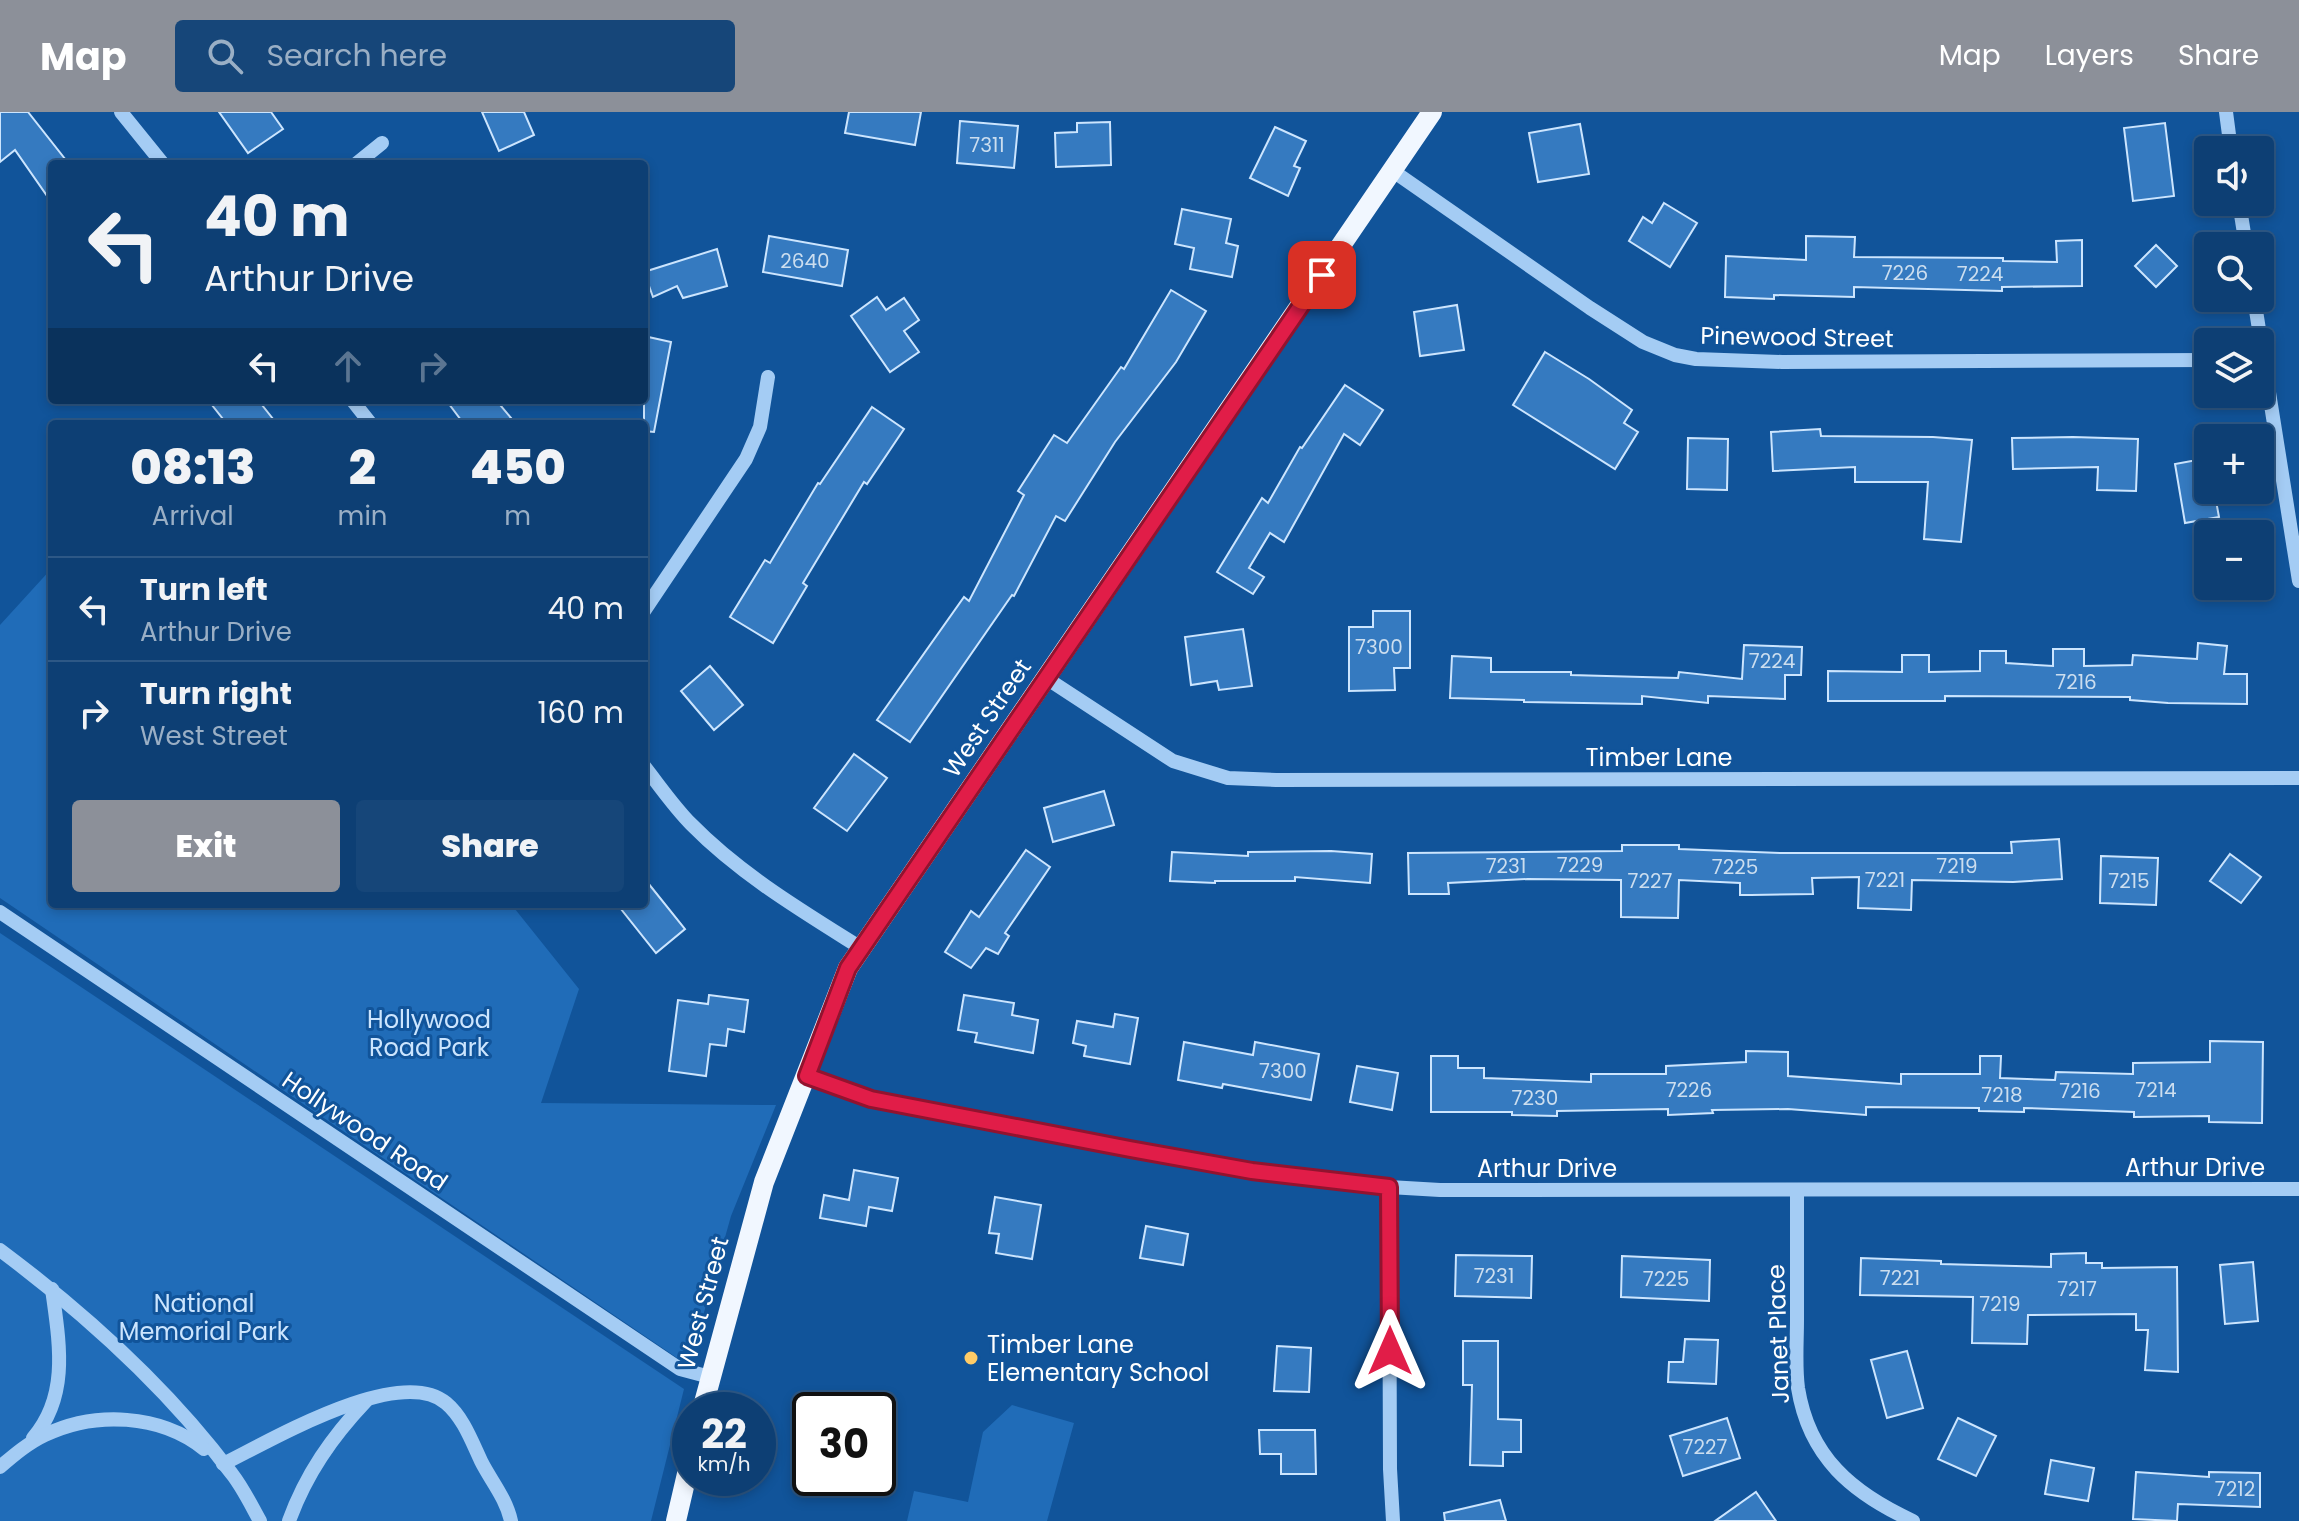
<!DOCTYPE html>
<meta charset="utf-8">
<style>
:root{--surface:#0d3f74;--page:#164679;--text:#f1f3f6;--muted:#9aafc5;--line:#2d5886;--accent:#8c9099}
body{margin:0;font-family:Poppins,sans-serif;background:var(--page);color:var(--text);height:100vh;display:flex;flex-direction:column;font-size:30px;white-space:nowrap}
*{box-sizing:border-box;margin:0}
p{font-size:26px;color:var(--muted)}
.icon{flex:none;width:44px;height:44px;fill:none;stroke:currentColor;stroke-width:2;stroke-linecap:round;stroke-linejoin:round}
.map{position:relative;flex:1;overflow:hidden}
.panel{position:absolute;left:48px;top:308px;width:600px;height:488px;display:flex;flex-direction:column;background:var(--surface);border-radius:8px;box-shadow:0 4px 12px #0003,0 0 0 2px var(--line)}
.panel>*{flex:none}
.top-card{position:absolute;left:48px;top:48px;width:600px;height:244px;border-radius:8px;box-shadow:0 4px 12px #0003,0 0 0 2px var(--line);background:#0d3f74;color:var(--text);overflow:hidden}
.controls{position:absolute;left:2194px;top:24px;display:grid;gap:16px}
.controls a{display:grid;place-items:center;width:80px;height:80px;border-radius:8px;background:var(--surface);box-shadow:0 4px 12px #0003,0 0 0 2px var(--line);font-size:40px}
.speed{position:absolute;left:672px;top:1280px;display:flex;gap:16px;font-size:40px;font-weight:700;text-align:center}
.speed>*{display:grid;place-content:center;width:104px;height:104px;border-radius:50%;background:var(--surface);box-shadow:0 4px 12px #0003,0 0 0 2px var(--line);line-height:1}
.speed small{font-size:20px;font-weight:400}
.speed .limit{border:4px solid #111;border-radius:12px;background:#fff;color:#111}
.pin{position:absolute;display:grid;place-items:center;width:68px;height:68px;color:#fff;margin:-34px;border-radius:16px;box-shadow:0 4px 12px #0006}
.me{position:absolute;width:88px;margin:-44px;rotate:0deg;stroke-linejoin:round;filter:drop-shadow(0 0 6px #0008)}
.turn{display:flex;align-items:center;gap:28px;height:168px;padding:0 24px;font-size:36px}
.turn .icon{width:104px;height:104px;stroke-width:2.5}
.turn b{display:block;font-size:56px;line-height:68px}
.lanes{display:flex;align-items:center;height:76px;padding:0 24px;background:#0003;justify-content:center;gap:40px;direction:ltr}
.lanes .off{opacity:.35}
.eta{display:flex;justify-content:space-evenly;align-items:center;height:136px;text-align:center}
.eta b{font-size:48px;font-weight:800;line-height:56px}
.primary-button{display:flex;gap:16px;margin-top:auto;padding:16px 24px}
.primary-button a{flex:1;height:92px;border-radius:8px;background:var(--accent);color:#fff;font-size:32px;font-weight:800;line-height:92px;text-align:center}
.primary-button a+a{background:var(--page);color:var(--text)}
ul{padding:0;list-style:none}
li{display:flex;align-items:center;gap:24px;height:104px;padding:0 24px;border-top:2px solid var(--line)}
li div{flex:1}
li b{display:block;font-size:30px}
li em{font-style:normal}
header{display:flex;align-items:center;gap:48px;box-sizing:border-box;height:112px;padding:0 40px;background:var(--accent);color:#fff}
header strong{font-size:38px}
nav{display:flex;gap:44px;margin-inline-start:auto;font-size:28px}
.search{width:560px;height:72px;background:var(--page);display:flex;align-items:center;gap:20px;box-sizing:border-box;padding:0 28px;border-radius:8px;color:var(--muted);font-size:30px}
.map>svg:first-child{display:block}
.green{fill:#206cb8}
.building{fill:#357ac0;stroke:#cce5fe;stroke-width:2}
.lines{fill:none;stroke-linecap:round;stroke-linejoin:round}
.minor{stroke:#a4ccf4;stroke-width:14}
.major{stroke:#f1f7ff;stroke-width:20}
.route-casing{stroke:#92132f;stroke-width:20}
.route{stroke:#e11d48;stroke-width:14}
.poi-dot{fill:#ffcc67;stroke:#11549a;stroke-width:3}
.labels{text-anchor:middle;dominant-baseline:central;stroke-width:6;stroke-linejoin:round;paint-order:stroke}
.number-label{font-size:20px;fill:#ccdeef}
.street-label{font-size:24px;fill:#fff;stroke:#11549a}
.park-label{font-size:24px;fill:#cce5fe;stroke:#11549a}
.poi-label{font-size:24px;fill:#fff;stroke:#11549a;text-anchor:start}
</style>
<header>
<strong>Map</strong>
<div class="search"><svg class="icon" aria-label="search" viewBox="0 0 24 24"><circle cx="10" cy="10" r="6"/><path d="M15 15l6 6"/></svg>Search here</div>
<nav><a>Map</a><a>Layers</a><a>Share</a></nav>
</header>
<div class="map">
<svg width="2299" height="1409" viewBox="0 0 2299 1409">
<rect width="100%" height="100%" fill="#11549a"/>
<g class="green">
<path d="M52,456v336h459l68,85 -38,114 235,2 -45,111 -42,150 -689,-468v-273z"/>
<path d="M0,821l684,456 -33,132h-651z"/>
<path d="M1012,1293l62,18 -27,98h-140l7,-30 54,11 15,-70z"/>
</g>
<g class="building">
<path d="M0,0h28l41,52h-17v39l-37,-53 -15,12z"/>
<path d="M219,0h52l12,17 -35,24z"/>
<path d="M482,0h42l10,23 -35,16z"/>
<path d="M849,0h72l-6,33 -70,-12z"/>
<path d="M960,9l58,5 -4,42 -57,-5z"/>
<path d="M1110,10l1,43 -55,2 -1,-34 22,-1v-9z"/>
<path d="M2165,11l9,73 -41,5 -9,-73z"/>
<path d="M1580,12l9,50 -51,8 -9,-49z"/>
<path d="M1275,15l31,14 -12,25 6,2 -12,28 -38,-18z"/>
<path d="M1664,91l33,20 -27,44 -41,-26 14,-24 9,6z"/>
<path d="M1182,97l49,10 -5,24 12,3 -6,31 -42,-8 4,-21 -19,-4z"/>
<path d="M769,124l79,14 -6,36 -79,-14z"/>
<path d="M1806,124l49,1 -1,20 149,1v3l54,1 -1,-21 26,-1v46l-80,1v4l-148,-4v10l-80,-2v4l-49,-2 1,-41 80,4z"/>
<path d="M2156,133l21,21 -21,21 -21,-21z"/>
<path d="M717,137l10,37 -44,12 -6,-12 -24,11 -9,-25z"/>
<path d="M1171,178l35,21 -30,51 -61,80 -50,79 -9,-5 -42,80 -2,-1 -102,147 -33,-22 87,-123 5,4 55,-106 -6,-4 36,-56 13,8 54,-76 3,2z"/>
<path d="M877,185l9,13 18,-12 15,22 -15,11 15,21 -29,20 -39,-56z"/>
<path d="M1457,193l7,45 -44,6 -6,-44z"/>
<path d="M644,224l27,6 -17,90 -10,-1z"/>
<path d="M1545,240l44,27 43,31 -8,13 14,9 -23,37 -102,-64z"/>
<path d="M1345,273l38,25 -23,35 -16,-11 -60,108 -14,-9 -21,35 15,9 -11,17 -36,-22 45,-74 6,5 32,-56 2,1z"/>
<path d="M208,288h50l19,24h-50z"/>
<path d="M446,288h50l20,24h-52z"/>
<path d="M872,295l32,22 -37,55 -3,-2 -61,101 4,3 -34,57 -43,-26 35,-57 5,3 48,-80 2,1z"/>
<path d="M1820,317l1,7 112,1 39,3 -11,102 -37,-3 4,-57h-73v-15l-82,4 -2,-39z"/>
<path d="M2073,325l65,2 -2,52 -39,-1 1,-23 -85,2 -1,-31z"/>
<path d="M1688,326l40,1 -1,51 -40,-1z"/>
<path d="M2208,346v32h6l5,27 -34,6 -10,-59z"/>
<path d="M1373,499h37v57h-16l1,22 -46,1v-64h24z"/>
<path d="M1243,517l9,57 -33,4 -2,-9 -26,4 -6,-48z"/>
<path d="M2198,531l29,3 -3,28h23v30l-79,-1 -38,-3v-3l-185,-1v5h-117v-30l74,1v-17h27v17l51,-1v-20h26v12l47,3v-17h31v17l48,-1 1,-10 64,4z"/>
<path d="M1744,533l58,2 -1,28h-16v24l-77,-3v7l-66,-7v8l-118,-2v-2l-74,-2 2,-42 39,2v14h80v3l107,3 1,-6 63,7z"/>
<path d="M710,554l33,39 -29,25 -33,-39z"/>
<path d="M854,642l33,24 -40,53 -33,-23z"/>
<path d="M1104,679l10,34 -61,17 -9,-34z"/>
<path d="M2059,727l3,40 -49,3 -101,-2 -1,30 -53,-2 1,-31 -47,1 1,16 -62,1h-11v-12l-61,-3 -1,38 -57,-1v-37l-93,-1 -80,4 1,11h-40l-1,-41 214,-2v-6h57v4l102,4h231l-1,-11z"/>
<path d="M1026,738l24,17 -45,66 4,3 -11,18 -12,-6 -15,20 -26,-16 26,-41 8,6z"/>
<path d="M1331,739l41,3 -2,29 -75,-6v4h-80v2l-45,-2 2,-29 76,4v-4z"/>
<path d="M2230,742l31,23 -20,26 -31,-22z"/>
<path d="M2101,744l57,2 -2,47 -56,-2z"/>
<path d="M644,766l41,51 -29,24 -39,-49h27z"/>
<path d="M709,883l39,5 -4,32 -16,-3 -2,17 -16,-2 -4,32 -37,-5 9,-71 30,4z"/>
<path d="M964,883l50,8 -2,12 26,5 -5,33 -58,-11 2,-9 -19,-3z"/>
<path d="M1115,902l23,4 -8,46 -46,-8 2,-10 -13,-3 4,-22 36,6z"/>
<path d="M2210,929l53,1 -1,81 -53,-1v-6l-75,1v-5l-110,-4v4l-45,-1v-3l-113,-1v8l-78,-6 -76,1 1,3 -45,2v-6l-111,2v5l-45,-1v-3h-81v-56h27v12h26v10l107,4v-8h75v-8l80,-4v-11l42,1v24l113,8v-10h79v-18h21l-1,22 55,2 1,-8 77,2v-11l77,-1z"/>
<path d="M1184,930l69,13 2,-13 64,12 -8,46 -88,-16 -1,4 -44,-8z"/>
<path d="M1357,954l41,7 -6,37 -42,-8z"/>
<path d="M854,1058l44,8 -6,33 -23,-4 -3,19 -46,-8 4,-23 25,5z"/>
<path d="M995,1085l46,8 -9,54 -36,-6 3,-19 -10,-1z"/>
<path d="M1146,1114l42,8 -5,31 -43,-7z"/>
<path d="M2086,1141v10h16v5l75,-1 1,105 -33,-2 3,-40h-12v-16l-108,1 -1,29 -55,-1 1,-46 -113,-2 1,-37 80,3v3l110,3v-13z"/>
<path d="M1456,1143l76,1 -1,42 -76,-2z"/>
<path d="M1622,1144l88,4 -1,41 -88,-4z"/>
<path d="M2253,1150l5,59 -33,3 -5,-59z"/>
<path d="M1685,1227l33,1 -2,44 -48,-2 1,-20h14z"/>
<path d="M1463,1229h35v78l23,1v32h-18v14l-33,-1 2,-80h-9z"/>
<path d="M1277,1234l34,2 -2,44 -35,-1z"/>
<path d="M1907,1239l16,57 -36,10 -16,-58z"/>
<path d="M1727,1306l13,40 -57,18 -13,-40z"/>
<path d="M1958,1306l38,18 -20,40 -38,-17z"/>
<path d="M1259,1318h56l1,44h-35v-20h-21z"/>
<path d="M2051,1348l43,8 -6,33 -43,-7z"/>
<path d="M2136,1360l73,5v-5l51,1v34l-82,-3 -1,17 -44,-2z"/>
<path d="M1756,1380l20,29h-61z"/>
<path d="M1500,1388l6,21h-61l-1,-8z"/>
</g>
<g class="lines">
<g class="minor">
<path d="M121,0l42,52"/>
<path d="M2226,0l5,38"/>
<path d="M356,52l26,-21"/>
<path d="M1393,59l197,137 53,34 32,13 21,4 86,3 426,-2"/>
<path d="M2239,90l7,44"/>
<path d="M2254,186l45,283"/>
<path d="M352,288l19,24"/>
<path d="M644,499l102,-152 14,-32 8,-50"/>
<path d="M1046,566l127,83 55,17 48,2 1023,-2"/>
<path d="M644,654c15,19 30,41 47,58 49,50 111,87 170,124"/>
<path d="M0,800l680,457 30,8"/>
<path d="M807,964l64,23 259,50 122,22 137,16 51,3 859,-1"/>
<path d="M1389,1075l1,282 3,52"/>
<path d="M1797,1078c0,43 0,87 0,130 0,22 -2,46 1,68 11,69 54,105 115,133"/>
<path d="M0,1138c87,65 167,137 232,224 11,14 19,31 28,47"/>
<path d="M33,1326c37,-43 26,-97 19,-149"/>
<path d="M223,1352c47,-23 176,-100 223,-61 17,14 26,39 35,58 10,20 25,37 30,60"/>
<path d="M0,1355c14,-12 28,-24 45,-32 50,-24 115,-21 159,14"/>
<path d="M289,1409c17,-47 43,-84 77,-120"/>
</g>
<g class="major">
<path d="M702,1298l62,-228 84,-214 584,-856"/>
<path d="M676,1409l14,-60"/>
</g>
</g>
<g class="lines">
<g class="route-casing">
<path id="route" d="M1322,163l-474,693 -41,108 64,23 259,50 122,22 137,16 1,164"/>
</g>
<use href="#route" class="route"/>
</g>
<circle class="poi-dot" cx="971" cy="1246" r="8"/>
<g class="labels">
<g class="number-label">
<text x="987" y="33">7311</text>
<text x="805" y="149">2640</text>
<text x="1905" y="161">7226</text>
<text x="1980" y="162">7224</text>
<text x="1379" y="535">7300</text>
<text x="1772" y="549">7224</text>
<text x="2076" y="570">7216</text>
<text x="1580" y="753">7229</text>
<text x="1506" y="754">7231</text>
<text x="1957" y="754">7219</text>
<text x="1735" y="755">7225</text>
<text x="1885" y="768">7221</text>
<text x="1650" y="769">7227</text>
<text x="2129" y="769">7215</text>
<text x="1283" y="959">7300</text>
<text x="1689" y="978">7226</text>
<text x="2156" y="978">7214</text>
<text x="2080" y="979">7216</text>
<text x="2002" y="983">7218</text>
<text x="1535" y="986">7230</text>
<text x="1494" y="1164">7231</text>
<text x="1900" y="1166">7221</text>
<text x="1666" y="1167">7225</text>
<text x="2077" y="1177">7217</text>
<text x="2000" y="1192">7219</text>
<text x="1705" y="1335">7227</text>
<text x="2235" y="1377">7212</text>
</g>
<g class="street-label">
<text transform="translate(1797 225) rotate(1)">Pinewood Street</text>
<text transform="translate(987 606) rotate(-56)">West Street</text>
<text x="1659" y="645">Timber Lane</text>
<text transform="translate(365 1019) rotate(34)">Hollywood Road</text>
<text x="2195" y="1055">Arthur Drive</text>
<text x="1547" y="1056">Arthur Drive</text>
<text transform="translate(703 1191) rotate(-75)">West Street</text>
<text transform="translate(1778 1222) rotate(-92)">Janet Place</text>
</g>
<g class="park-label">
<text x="429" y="907">Hollywood<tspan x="429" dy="28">Road Park</tspan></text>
<text x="204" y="1191">National<tspan x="204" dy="28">Memorial Park</tspan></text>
</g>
<g class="poi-label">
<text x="987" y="1232">Timber Lane<tspan x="987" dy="28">Elementary School</tspan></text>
</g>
</g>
</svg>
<div class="controls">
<a><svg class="icon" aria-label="sound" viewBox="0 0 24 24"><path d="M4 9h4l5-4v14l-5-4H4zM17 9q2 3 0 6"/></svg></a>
<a><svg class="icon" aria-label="search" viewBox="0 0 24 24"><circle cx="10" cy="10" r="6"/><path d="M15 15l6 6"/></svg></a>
<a><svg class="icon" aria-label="layers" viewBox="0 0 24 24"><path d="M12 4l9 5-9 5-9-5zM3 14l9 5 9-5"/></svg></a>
<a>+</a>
<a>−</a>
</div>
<div class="speed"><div>22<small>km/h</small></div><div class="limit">30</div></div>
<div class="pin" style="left:1322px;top:163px;background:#d93025"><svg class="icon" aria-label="arrive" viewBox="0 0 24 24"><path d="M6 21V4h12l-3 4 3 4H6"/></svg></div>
<svg class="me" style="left:1390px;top:1239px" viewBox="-20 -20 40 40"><path d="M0-17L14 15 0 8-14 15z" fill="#e11d48" stroke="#fff" stroke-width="4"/></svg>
<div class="top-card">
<div class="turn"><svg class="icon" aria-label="left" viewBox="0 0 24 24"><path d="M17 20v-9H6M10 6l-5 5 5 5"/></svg><div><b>40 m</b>Arthur Drive</div></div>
<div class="lanes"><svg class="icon" aria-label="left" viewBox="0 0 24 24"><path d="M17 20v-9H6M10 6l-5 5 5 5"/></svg><svg class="icon off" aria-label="ahead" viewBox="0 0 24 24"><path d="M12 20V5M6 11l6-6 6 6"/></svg><svg class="icon off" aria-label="right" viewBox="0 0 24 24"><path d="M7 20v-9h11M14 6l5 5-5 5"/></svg></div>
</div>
<section class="panel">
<div class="eta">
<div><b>08:13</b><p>Arrival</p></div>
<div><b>2</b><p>min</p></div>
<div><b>450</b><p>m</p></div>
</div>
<ul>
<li><svg class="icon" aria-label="left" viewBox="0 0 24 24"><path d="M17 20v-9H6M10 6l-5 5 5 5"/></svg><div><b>Turn left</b><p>Arthur Drive</p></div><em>40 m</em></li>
<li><svg class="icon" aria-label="right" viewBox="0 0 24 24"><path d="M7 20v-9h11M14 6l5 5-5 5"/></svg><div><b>Turn right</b><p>West Street</p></div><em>160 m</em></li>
</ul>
<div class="primary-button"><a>Exit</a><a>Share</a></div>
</section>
</div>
